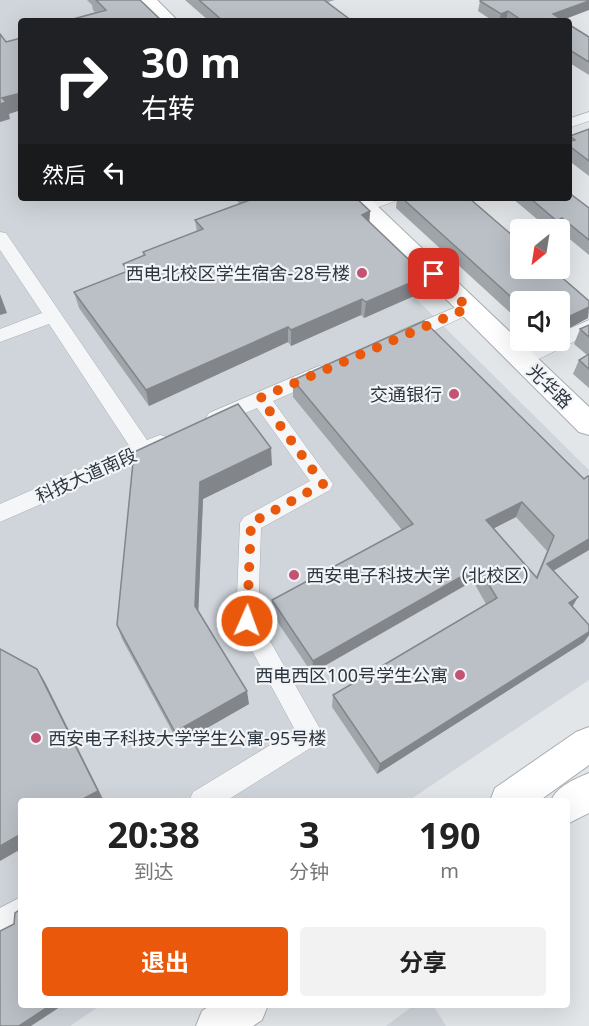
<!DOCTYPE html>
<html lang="zh">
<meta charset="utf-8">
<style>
:root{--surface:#fff;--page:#f2f2f2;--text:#222;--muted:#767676;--accent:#ea580c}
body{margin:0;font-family:"Noto Sans","Noto Sans SC",sans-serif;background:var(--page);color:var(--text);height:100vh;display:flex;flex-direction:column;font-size:22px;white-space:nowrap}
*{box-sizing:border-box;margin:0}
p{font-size:20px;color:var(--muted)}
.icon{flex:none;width:33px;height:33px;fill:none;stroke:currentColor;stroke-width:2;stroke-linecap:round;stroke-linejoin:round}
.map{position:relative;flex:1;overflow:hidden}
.side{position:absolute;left:18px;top:798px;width:552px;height:210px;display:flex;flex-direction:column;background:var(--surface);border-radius:6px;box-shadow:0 6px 24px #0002}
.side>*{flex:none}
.top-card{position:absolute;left:18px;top:18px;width:554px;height:183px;border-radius:6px;box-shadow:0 6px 24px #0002;background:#202124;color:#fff;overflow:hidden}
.needle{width:39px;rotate:210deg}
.controls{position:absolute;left:510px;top:219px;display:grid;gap:12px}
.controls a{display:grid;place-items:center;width:60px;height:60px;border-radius:6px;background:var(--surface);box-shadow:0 6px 24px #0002;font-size:30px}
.pin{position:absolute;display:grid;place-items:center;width:51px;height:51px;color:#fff;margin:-26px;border-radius:12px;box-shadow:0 3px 9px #0006}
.me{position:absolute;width:66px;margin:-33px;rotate:2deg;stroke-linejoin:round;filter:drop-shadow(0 0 4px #0008)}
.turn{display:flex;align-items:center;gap:21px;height:126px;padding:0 24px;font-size:27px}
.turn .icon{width:78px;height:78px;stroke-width:2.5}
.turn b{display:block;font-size:42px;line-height:51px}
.then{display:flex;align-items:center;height:57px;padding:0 24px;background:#0003;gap:12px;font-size:22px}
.eta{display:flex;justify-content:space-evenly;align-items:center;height:102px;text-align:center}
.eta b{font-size:36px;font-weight:700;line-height:42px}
.cta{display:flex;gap:12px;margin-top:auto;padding:12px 24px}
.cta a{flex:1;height:69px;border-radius:6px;background:var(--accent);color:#fff;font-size:24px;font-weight:700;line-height:69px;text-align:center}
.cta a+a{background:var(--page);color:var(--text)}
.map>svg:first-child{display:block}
.built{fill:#d0d5db}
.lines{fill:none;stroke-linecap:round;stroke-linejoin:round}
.street-casing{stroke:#a7aeb3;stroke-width:1}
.secondary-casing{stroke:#a7aeb3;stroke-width:2}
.street{fill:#f4f6f8;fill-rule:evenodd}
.secondary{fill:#fff;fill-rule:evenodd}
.wall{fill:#a0a5aa;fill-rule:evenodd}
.shaded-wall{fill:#82868b}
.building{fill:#bac0c6;stroke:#82868b;stroke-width:1.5;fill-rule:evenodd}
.route{stroke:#ea580c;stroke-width:10;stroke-dasharray:0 18}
.poi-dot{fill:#c35273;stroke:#f2f4f7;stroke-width:2}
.labels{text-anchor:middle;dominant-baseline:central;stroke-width:4.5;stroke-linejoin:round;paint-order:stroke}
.poi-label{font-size:18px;fill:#2b3640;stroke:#f2f4f7;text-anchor:end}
.street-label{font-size:18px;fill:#2b3640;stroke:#f2f4f7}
</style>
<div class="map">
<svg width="589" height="1026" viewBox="0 0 589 1026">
<rect width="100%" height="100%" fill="#e2e6e9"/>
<g class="built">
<path d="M0,0h114l21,21h-114v177h293l275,272v210l-181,121h-387v204h80l-31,21h-70z"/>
<path d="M414,1005h19l13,21h-60z"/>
</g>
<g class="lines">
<g class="street-casing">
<g id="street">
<path d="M589,112v9l-21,7v-9z"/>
<path d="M374,198h23l-2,3 -30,11 -6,-1 -2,-4 2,-4z"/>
<path d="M0,232l6,1 141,207 13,-5 7,2 3,6 -3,6 -167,73v-18l130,-57 -81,-123 -49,18v-13l42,-16 -42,-63z"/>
<path d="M468,302l6,2 3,4 -3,4 -65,30 -6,1 -6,-1 -3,-5 3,-5z"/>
<path d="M589,320v14l-60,30 -7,2 -7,-2 -2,-5c8,-14 31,-19 47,-19v-7z"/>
<path d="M319,366l7,2 2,5 -2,5 -53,23 60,83 -3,6 -69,38 -3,92 65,114 -3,8 -94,59h-37l4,-9 102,-62 -59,-109 4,-98 4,-6 66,-36 -53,-73 -41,17 -7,-2 -3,-5 3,-5z"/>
<path d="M21,897v30l-21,11v-30z"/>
</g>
</g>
<g class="secondary-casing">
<g id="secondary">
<path d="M138,0h19l21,21h-20z"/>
<path d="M345,198h24l220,209v28l-10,-3z"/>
<path d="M589,727v38l-50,36h-49l5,-13 81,-56z"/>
<path d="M589,773v40l-22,11v-23h-16c6,-15 24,-22 38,-28z"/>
<path d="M211,1005h57l-6,15 -9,6h-57l6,-15z"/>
</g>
</g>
<use href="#street" class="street"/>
<use href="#secondary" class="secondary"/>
</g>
<g class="wall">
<path d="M87,0h53l-45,12 -2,-2 -1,-5z"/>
<path d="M185,0h150l-7,2 24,19h-143z"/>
<path d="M480,1l83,19 1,1h-71l-15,-10z"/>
<path d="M568,24l21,13v38l-21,-13z"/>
<path d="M589,129v47l-21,-16v-18l2,-6z"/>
<path d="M234,198h122l14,13 -1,11 57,54 -3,16 -59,26 -3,-3 -70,31 -3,-4 -139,64 -70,-98 -5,-16 51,-20 -2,-8 21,-8 -1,-4 54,-20 -2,-12 45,-16z"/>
<path d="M397,198h72l120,103 -1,17 -28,15v-31h-40v14l-4,2 -120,-110z"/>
<path d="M512,198h56l21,10v47l-29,-24v-1h-10z"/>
<path d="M589,325v63l-16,-14 6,-14 8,-5 -13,-11 6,-15z"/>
<path d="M293,380l291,99 5,-2v73l-35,20 19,36 16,19v10l-5,7 -207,132 -45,-67 1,-12 153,-91 -13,-23 -161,92 -40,-59v-14l130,-70 -109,-133zM516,517l31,34 -11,26 -42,-49z"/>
<path d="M134,452l138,13 -69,34 -5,112 51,93 -70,40 -57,-105 -5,-14z"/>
</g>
<g class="shaded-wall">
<path d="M589,1v9l-29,11 -7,-7z"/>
<path d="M508,11l-2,10h-7l2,-7z"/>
<path d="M21,93v17l-12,4 1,5 -10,3v-18l2,-6z"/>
<path d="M370,211l-1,17 -7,-13z"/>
<path d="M562,218l-3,12h-5l3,-9z"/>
<path d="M426,276l-3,16 -59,26 2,-16z"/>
<path d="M0,294l7,19 -7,2z"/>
<path d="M537,297l-2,5h-9z"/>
<path d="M362,299l-1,16 -70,31v-16z"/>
<path d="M520,304v12l-4,2 4,-13z"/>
<path d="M589,307l-1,11 -28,15v-5l2,-8z"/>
<path d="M288,327v15l-139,64 -3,-16z"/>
<path d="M271,448l1,17 -69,34 -5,121 -3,-14 5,-124z"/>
<path d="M522,502l-6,15 -35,18 5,-15z"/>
<path d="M589,539v11l-48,28 6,-14z"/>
<path d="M478,567l-5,14 -161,92 1,-12z"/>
<path d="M578,597l-8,14 -1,-8z"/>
<path d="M589,632v3l-5,7 -207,132 3,-10z"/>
<path d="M37,669l8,13 59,119h-25z"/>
<path d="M247,691l2,13 -70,40 -4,-12z"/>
<path d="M21,834v15l-21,12v-15z"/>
<path d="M51,1005h12l-32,21h-12z"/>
</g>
<g class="building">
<path d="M96,0h44l22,21h-96l40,-11z"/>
<path d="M199,0h125l28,21h-129z"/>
<path d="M481,0h108v1l-36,13 11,7h-41l-15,-10 -7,3 -21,-13z"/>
<path d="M568,24l21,13v25l-21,-13z"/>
<path d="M0,34l6,8 15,-4v55l-19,5 4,4 -6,2z"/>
<path d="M589,129v32l-21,-16v-3l7,-2 -5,-4z"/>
<path d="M568,192l21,16v32l-27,-22 -5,3 -27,-23h38z"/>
<path d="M249,198h107l14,13 -8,4 64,61 -60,26 -4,-3 -71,31 -3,-3 -142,63 -72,-98 54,-21 -5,-7 22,-9 -2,-3 60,-23 -8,-9 55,-20z"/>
<path d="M402,198h67l51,44v26h31l38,33v6l-27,13 -2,-3v-15h-18l-5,-5 -11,5h-6v3z"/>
<path d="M424,321l160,158 4,-3 1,1v62l-42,25 31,33 -9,6 20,22v7l-209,132 -47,-69 164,-97 -19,-31 -165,94 -41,-61 141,-76 -120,-144zM522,502l32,34 -17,42 -51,-58z"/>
<path d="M589,325v12l-9,-8z"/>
<path d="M589,354v15l-10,-9z"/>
<path d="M238,404l33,44 -71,34 -5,124 52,85 -72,41 -58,-107 17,-173z"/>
<path d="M0,649l37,20 61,122 -19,10h-58v33l-21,12z"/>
<path d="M21,909v96h30l-32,21h-19v-95l14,-7 1,-11z"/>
</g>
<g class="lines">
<path class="route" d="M247,621l4,-98 72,-39 -63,-86 208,-90 -34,-34"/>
</g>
<g class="poi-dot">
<circle cx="362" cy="273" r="6"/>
<circle cx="454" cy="394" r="6"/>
<circle cx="294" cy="575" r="6"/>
<circle cx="460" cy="675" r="6"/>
<circle cx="36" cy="738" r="6"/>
</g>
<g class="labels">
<g class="poi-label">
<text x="350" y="273">西电北校区学生宿舍-28号楼</text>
<text x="442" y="394">交通银行</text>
<text x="306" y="575" text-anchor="start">西安电子科技大学（北校区）</text>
<text x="448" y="675">西电西区100号学生公寓</text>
<text x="48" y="738" text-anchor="start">西安电子科技大学学生公寓-95号楼</text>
</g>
<g class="street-label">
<text transform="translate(550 386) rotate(44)">光华路</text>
<text transform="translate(86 475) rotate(-24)">科技大道南段</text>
</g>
</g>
</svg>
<div class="controls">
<a><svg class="needle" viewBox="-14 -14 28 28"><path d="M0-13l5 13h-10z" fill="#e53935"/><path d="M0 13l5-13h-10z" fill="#767676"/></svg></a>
<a><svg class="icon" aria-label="sound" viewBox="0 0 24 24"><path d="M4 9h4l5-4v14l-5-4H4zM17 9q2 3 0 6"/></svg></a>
</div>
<div class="pin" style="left:434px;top:274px;background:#d93025"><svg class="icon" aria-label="arrive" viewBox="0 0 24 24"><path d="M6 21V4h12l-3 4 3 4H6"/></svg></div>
<svg class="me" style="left:247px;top:621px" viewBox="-20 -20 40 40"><circle r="17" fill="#ea580c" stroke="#fff" stroke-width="3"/><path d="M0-11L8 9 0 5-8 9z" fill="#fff"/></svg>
<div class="top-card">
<div class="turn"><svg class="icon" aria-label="right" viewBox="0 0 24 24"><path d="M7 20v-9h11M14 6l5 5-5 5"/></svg><div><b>30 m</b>右转</div></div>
<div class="then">然后<svg class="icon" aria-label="left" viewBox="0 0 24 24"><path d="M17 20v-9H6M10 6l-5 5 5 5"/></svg></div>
</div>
<section class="side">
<div class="eta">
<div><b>20:38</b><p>到达</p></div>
<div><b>3</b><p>分钟</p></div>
<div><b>190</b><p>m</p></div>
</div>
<div class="cta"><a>退出</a><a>分享</a></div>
</section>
</div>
